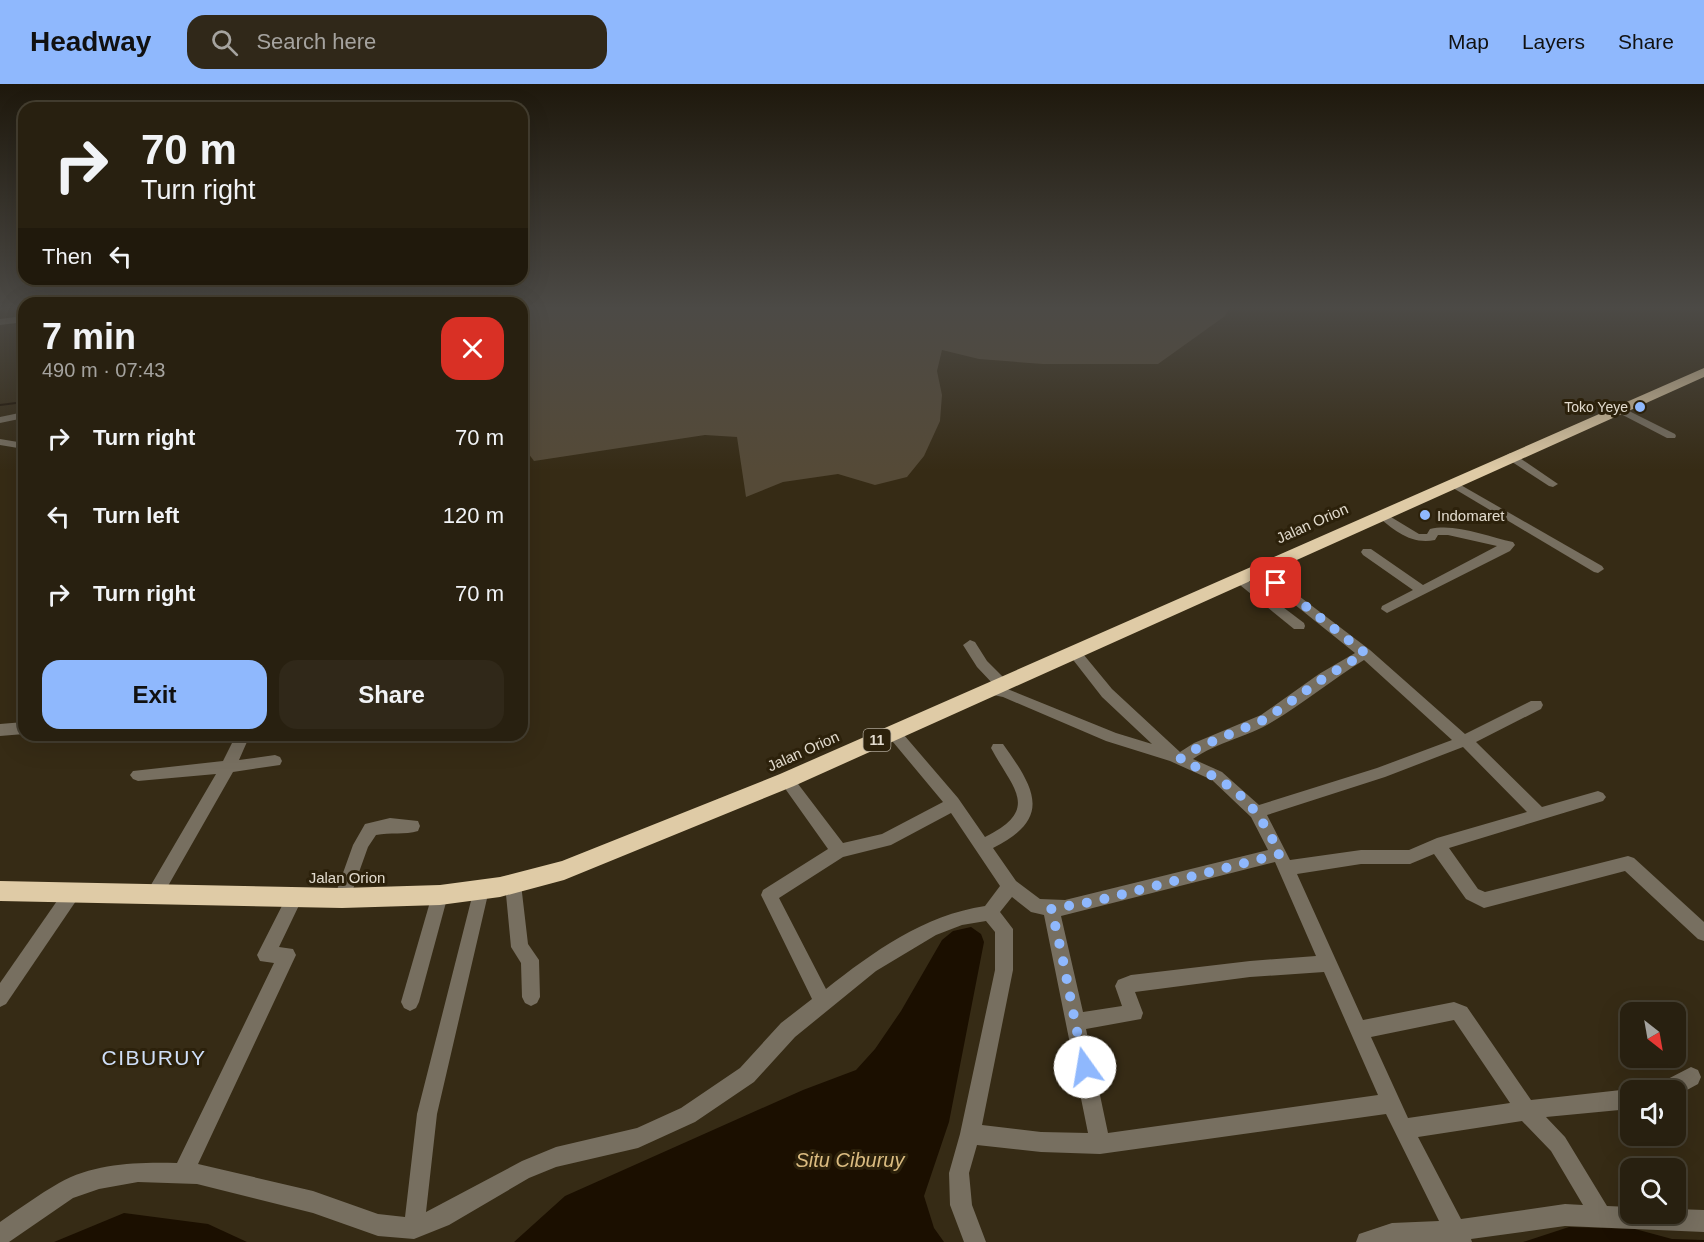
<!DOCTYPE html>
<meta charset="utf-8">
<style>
:root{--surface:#282010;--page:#302819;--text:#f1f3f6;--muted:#a5a39f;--line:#443e30;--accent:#8fb8fd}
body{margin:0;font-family:Helvetica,sans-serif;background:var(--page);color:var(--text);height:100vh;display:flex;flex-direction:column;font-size:22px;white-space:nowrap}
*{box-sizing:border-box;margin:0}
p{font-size:20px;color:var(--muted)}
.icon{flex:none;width:33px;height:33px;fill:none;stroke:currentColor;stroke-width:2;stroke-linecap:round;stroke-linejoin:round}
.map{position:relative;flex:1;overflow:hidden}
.sheet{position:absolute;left:18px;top:213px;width:510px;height:444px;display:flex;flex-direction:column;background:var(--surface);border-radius:18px;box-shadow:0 6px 24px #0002,0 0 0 2px var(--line)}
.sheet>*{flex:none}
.top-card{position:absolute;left:18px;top:18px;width:510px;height:183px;border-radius:18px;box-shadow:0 6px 24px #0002,0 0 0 2px var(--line);background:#282010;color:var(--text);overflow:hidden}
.needle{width:39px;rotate:149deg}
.buttons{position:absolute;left:1620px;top:918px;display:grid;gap:12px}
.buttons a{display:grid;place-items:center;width:66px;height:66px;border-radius:12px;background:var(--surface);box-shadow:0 6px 24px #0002,0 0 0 2px var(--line);font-size:30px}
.pin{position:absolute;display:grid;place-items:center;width:51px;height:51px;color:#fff;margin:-26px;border-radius:12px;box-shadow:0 3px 9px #0006}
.me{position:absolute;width:66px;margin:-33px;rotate:347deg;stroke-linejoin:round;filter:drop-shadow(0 0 4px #0008)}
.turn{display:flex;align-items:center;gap:21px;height:126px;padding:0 24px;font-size:27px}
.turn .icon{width:78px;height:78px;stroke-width:2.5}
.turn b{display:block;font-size:42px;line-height:51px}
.then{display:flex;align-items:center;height:57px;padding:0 24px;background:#0003;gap:12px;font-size:22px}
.round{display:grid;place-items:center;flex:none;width:63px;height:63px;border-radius:18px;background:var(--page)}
.overview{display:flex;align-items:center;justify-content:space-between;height:102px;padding:0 24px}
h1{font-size:36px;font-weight:600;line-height:45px}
.primary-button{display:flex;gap:12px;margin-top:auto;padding:12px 24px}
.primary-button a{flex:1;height:69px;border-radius:18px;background:var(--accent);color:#111;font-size:24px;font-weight:600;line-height:69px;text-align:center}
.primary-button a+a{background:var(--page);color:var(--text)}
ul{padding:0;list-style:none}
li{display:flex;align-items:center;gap:18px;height:78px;padding:0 24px}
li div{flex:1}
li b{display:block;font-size:22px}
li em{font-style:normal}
header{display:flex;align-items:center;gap:36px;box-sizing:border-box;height:84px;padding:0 30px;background:var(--accent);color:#111}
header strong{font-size:28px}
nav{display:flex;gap:33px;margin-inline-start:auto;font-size:21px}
.search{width:420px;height:54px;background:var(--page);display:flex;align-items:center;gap:15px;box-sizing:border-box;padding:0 21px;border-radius:18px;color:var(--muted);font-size:22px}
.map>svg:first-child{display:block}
.green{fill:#554a37}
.water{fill:#1b0f00}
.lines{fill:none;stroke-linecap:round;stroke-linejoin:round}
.stream{stroke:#1b0f00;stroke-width:2}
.minor{fill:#776f60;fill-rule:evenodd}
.highway{fill:#dfcba6;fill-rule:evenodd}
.route{stroke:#8fb8fd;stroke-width:10;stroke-dasharray:0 18}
.poi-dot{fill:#8fb8fd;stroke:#2c210b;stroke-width:2}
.labels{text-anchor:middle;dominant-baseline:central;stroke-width:6;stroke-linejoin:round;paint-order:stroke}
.far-poi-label{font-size:14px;fill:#e2dbce;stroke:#2c210b;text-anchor:end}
.shield{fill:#2c210b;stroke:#aba394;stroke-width:1.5}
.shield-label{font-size:14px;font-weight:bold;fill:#e2dbce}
.poi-label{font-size:15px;fill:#e2dbce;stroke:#2c210b;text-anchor:start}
.street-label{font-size:15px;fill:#e2dbce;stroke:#2c210b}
.near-water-label{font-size:20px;font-style:italic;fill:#dbbc81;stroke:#2c210b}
.near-quarter-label{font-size:21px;letter-spacing:1.5px;fill:#cfdff9;stroke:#2c210b}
</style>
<header>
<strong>Headway</strong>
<div class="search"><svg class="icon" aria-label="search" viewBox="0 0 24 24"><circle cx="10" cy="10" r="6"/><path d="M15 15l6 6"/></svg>Search here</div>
<nav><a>Map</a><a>Layers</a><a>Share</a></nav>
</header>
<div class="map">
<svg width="1704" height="1158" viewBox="0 0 1704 1158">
<rect width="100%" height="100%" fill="#362b15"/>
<path class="green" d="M1230,223l-5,9 -67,48h-115l-64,-5 -37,-9 -5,21 5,24 -2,26 -16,35 -17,21 -32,8 -37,-11 -55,8 -37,15 -9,-60 -32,-2 -171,26 -12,-16v-138z"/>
<g class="water">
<path d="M971,843l10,7 3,8 -35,180 -25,74 10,32 10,14h-430l51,-46 238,-106 53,-20 19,-21 26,-38 41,-71 11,-9z"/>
<path d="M124,1129l84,11 39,18h-193z"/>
<path d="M1569,1143l66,2 37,10 32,1v2h-181z"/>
</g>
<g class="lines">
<path class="stream" d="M0,321l24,-3"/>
<g class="minor">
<path d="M0,223h5l-5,4z"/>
<path d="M24,232v6l-24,3v-6z"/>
<path d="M1619,322l56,28 1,2 -1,2h-8l-52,-27v-4z"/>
<path d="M24,328v6l-24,5v-6z"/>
<path d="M0,355l24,4v6l-24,-4z"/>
<path d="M1510,369l4,1 44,30 -5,3 -4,-1 -43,-28 -1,-2z"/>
<path d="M1452,396l150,86 2,3 -6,4 -4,-1 -146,-87 -1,-2z"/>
<path d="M1381,427l38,23h8l3,-5c26,-6 58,8 83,13l2,3 -5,6 -123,62 -6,-4 1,-3 31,-16 -50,-35 -2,-3 2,-3h8l52,36 74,-39 -49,-11h-10l-3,5c-24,5 -41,-10 -58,-24l-2,-2z"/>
<path d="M1258,481l112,85 95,84 66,-33h10l2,4 -2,4 -65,33 66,65 56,-16 5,2 3,4 -3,4 -154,47 29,41 7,3 143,-36 6,2 70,64v19l-6,-2 -73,-68 -141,37 -18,-9 -32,-45 -24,10h-49l-64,10 66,146 91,-18 13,5 64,93 99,-11 3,1h-3v19l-84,8 19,20 42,69 23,1v7h46v-5l28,1v22l-139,-6 -94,13 1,3h-116l3,-8 33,-11 47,-2 -53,-107 -286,40 -59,-2 -64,-7 -8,28 3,32 14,37h-22l-14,-37 -1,-32 11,-39 35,-164v-38l-9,-11 -24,4 -26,10 -60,36 -81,66 -41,45 -59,40 -57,26 -82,19 -27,11 -80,47 -35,14 -36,-3 -65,-23 -116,-29 -59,-2 -39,7 -26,9 -64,44h-9v-20c19,-13 38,-27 59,-39 35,-20 79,-21 118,-20l97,-200 -14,-2 -3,-6 32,-63 6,-3 6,3 2,5 -24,50 14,2 3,6 -98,209 115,27 65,23 27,3 12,-103 58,-229 6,-2 6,2 2,5 -52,224 -11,98 96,-51 34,-14 81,-19 44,-20 59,-40 41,-45 31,-24 -51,-104 2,-5 65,-41 -49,-69 3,-4 5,-2 5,2 51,67 39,-9 61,-32 -55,-66 -2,-4 2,-4h10l60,70 27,39c57,-28 27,-49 6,-89l2,-4h10c32,45 50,74 -10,104l23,33 24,18 25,1 203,-50 -17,-33 -39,-37 -42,-19 -64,-20 -103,-44 -19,-4 -2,-4 2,-4h10l-17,-18 -14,-22 7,-5 5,2 12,19 19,19 2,4 -3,4 111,45 36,11 -50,-47 -35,-45 2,-3h10l33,40 68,63 14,-9 67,-28 58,-41 36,-21 -101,-81 -2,-3 2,-3zM1364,576l88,80 -75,28 -118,37 -37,-33 -29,-13c24,-17 55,-22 79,-37 32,-19 61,-43 92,-62zM1463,663l64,65 -90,26 -28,12h-48l-71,10 -23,-45 118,-38zM951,729l49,73 -15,20c-61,9 -112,46 -159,83l-47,-91 64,-41 48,-12zM1275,778l41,94 -66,5 -119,14 -13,5 -3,6 7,20 -39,6 -22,-96zM1012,813l19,15 13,3 44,218 -47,-1 -59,-7 31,-155v-41l-13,-17zM1324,888l54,123 -270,38 -22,-104 55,-10 2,-6 -8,-21 115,-15zM1454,936l56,83 -102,15 -37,-81zM1522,1037l29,30 32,54 -18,-1 -104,15 -43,-82z"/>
<path d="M1239,490l65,49 1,3 -1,3h-10l-59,-48 -2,-3 2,-3z"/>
<path d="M24,638v12l-24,2v-12z"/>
<path d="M236,651h14l-11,25 36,-5 5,2 2,4 -2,4 -47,7 -73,128 -6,2 -6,-2 -2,-5 2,-5 68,-116 -78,7 -5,-2 -3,-4 3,-4 90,-10z"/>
<path d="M390,734l28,3 2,5 -2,5c-13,4 -28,1 -42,4l-8,12 -20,56 -6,3 -6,-3 -2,-5 19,-53 12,-21z"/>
<path d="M513,793l6,2 2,5 7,60 11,16 1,37 -3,6 -6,3 -6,-3 -3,-6 -1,-34 -10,-16 -6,-63 2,-5z"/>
<path d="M72,802l6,2 2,5 -2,5 -72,106 -6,3v-24l66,-95z"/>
<path d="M440,804l6,2 2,5 -29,107 -3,6 -6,3 -6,-3 -3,-6 31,-107 2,-5z"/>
<path d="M1691,983l7,3 3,7 -3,7 -22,12v-6h-19l3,-7z"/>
</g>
<path class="highway" d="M1704,284v9l-910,409 -230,94 -64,17 -60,8 -98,3 -342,-7v-20l342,7 98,-3 60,-8 62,-16 218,-87z"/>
</g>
<linearGradient id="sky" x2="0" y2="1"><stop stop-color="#1e180c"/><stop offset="0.58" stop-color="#4c4a46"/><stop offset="1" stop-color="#4c4a46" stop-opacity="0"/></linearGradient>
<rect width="1704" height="386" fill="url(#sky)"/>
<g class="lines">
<path class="route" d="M1085,983c-13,-53 -20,-106 -34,-158l45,-8 184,-47c-28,-57 -45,-68 -100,-95l19,-12 67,-28 58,-41 41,-25 -89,-70"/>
</g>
<g class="poi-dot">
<circle cx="1640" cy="323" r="6"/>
<circle cx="1425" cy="431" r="6"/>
</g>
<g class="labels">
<g class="far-poi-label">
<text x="1628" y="323">Toko Yeye</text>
</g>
<rect class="shield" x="863.5" y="645" width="27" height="22" rx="4.5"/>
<g class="shield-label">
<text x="877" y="656">11</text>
</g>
<g class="poi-label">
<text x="1437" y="431">Indomaret</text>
</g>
<g class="street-label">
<text transform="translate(1312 439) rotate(-24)">Jalan Orion</text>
<text transform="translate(803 667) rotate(-24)">Jalan Orion</text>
<text x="347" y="793">Jalan Orion</text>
</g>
<g class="near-water-label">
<text x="850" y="1076">Situ Ciburuy</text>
</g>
<g class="near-quarter-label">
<text x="154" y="973">CIBURUY</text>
</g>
</g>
</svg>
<div class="buttons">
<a><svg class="needle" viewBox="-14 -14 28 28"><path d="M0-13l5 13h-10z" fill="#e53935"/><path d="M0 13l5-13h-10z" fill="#a5a39f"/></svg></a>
<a><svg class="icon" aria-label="sound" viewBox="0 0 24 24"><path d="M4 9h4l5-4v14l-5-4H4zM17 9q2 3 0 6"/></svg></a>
<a><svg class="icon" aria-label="search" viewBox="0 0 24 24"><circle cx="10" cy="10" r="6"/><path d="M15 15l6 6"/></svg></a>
</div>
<div class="pin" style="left:1276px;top:499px;background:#d93025"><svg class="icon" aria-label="arrive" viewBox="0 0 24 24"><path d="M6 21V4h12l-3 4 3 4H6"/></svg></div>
<svg class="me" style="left:1085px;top:983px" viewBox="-20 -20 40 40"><circle r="19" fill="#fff"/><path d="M0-13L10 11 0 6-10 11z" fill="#8fb8fd"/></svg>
<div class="top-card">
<div class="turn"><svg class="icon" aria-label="right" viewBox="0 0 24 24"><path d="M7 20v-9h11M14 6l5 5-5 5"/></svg><div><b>70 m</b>Turn right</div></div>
<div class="then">Then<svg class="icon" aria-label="left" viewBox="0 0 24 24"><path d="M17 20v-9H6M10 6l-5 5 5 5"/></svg></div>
</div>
<section class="sheet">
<div class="overview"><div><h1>7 min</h1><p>490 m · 07:43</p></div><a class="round" style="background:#d93025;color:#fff"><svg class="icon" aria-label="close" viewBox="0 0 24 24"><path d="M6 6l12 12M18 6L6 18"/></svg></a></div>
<ul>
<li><svg class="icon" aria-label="right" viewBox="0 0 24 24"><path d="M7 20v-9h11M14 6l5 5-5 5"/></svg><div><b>Turn right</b></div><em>70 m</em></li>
<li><svg class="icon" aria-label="left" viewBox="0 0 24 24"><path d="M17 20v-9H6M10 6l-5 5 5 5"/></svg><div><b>Turn left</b></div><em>120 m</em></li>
<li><svg class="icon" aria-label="right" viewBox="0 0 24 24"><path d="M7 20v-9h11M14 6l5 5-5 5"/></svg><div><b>Turn right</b></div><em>70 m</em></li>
</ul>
<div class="primary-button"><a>Exit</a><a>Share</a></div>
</section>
</div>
